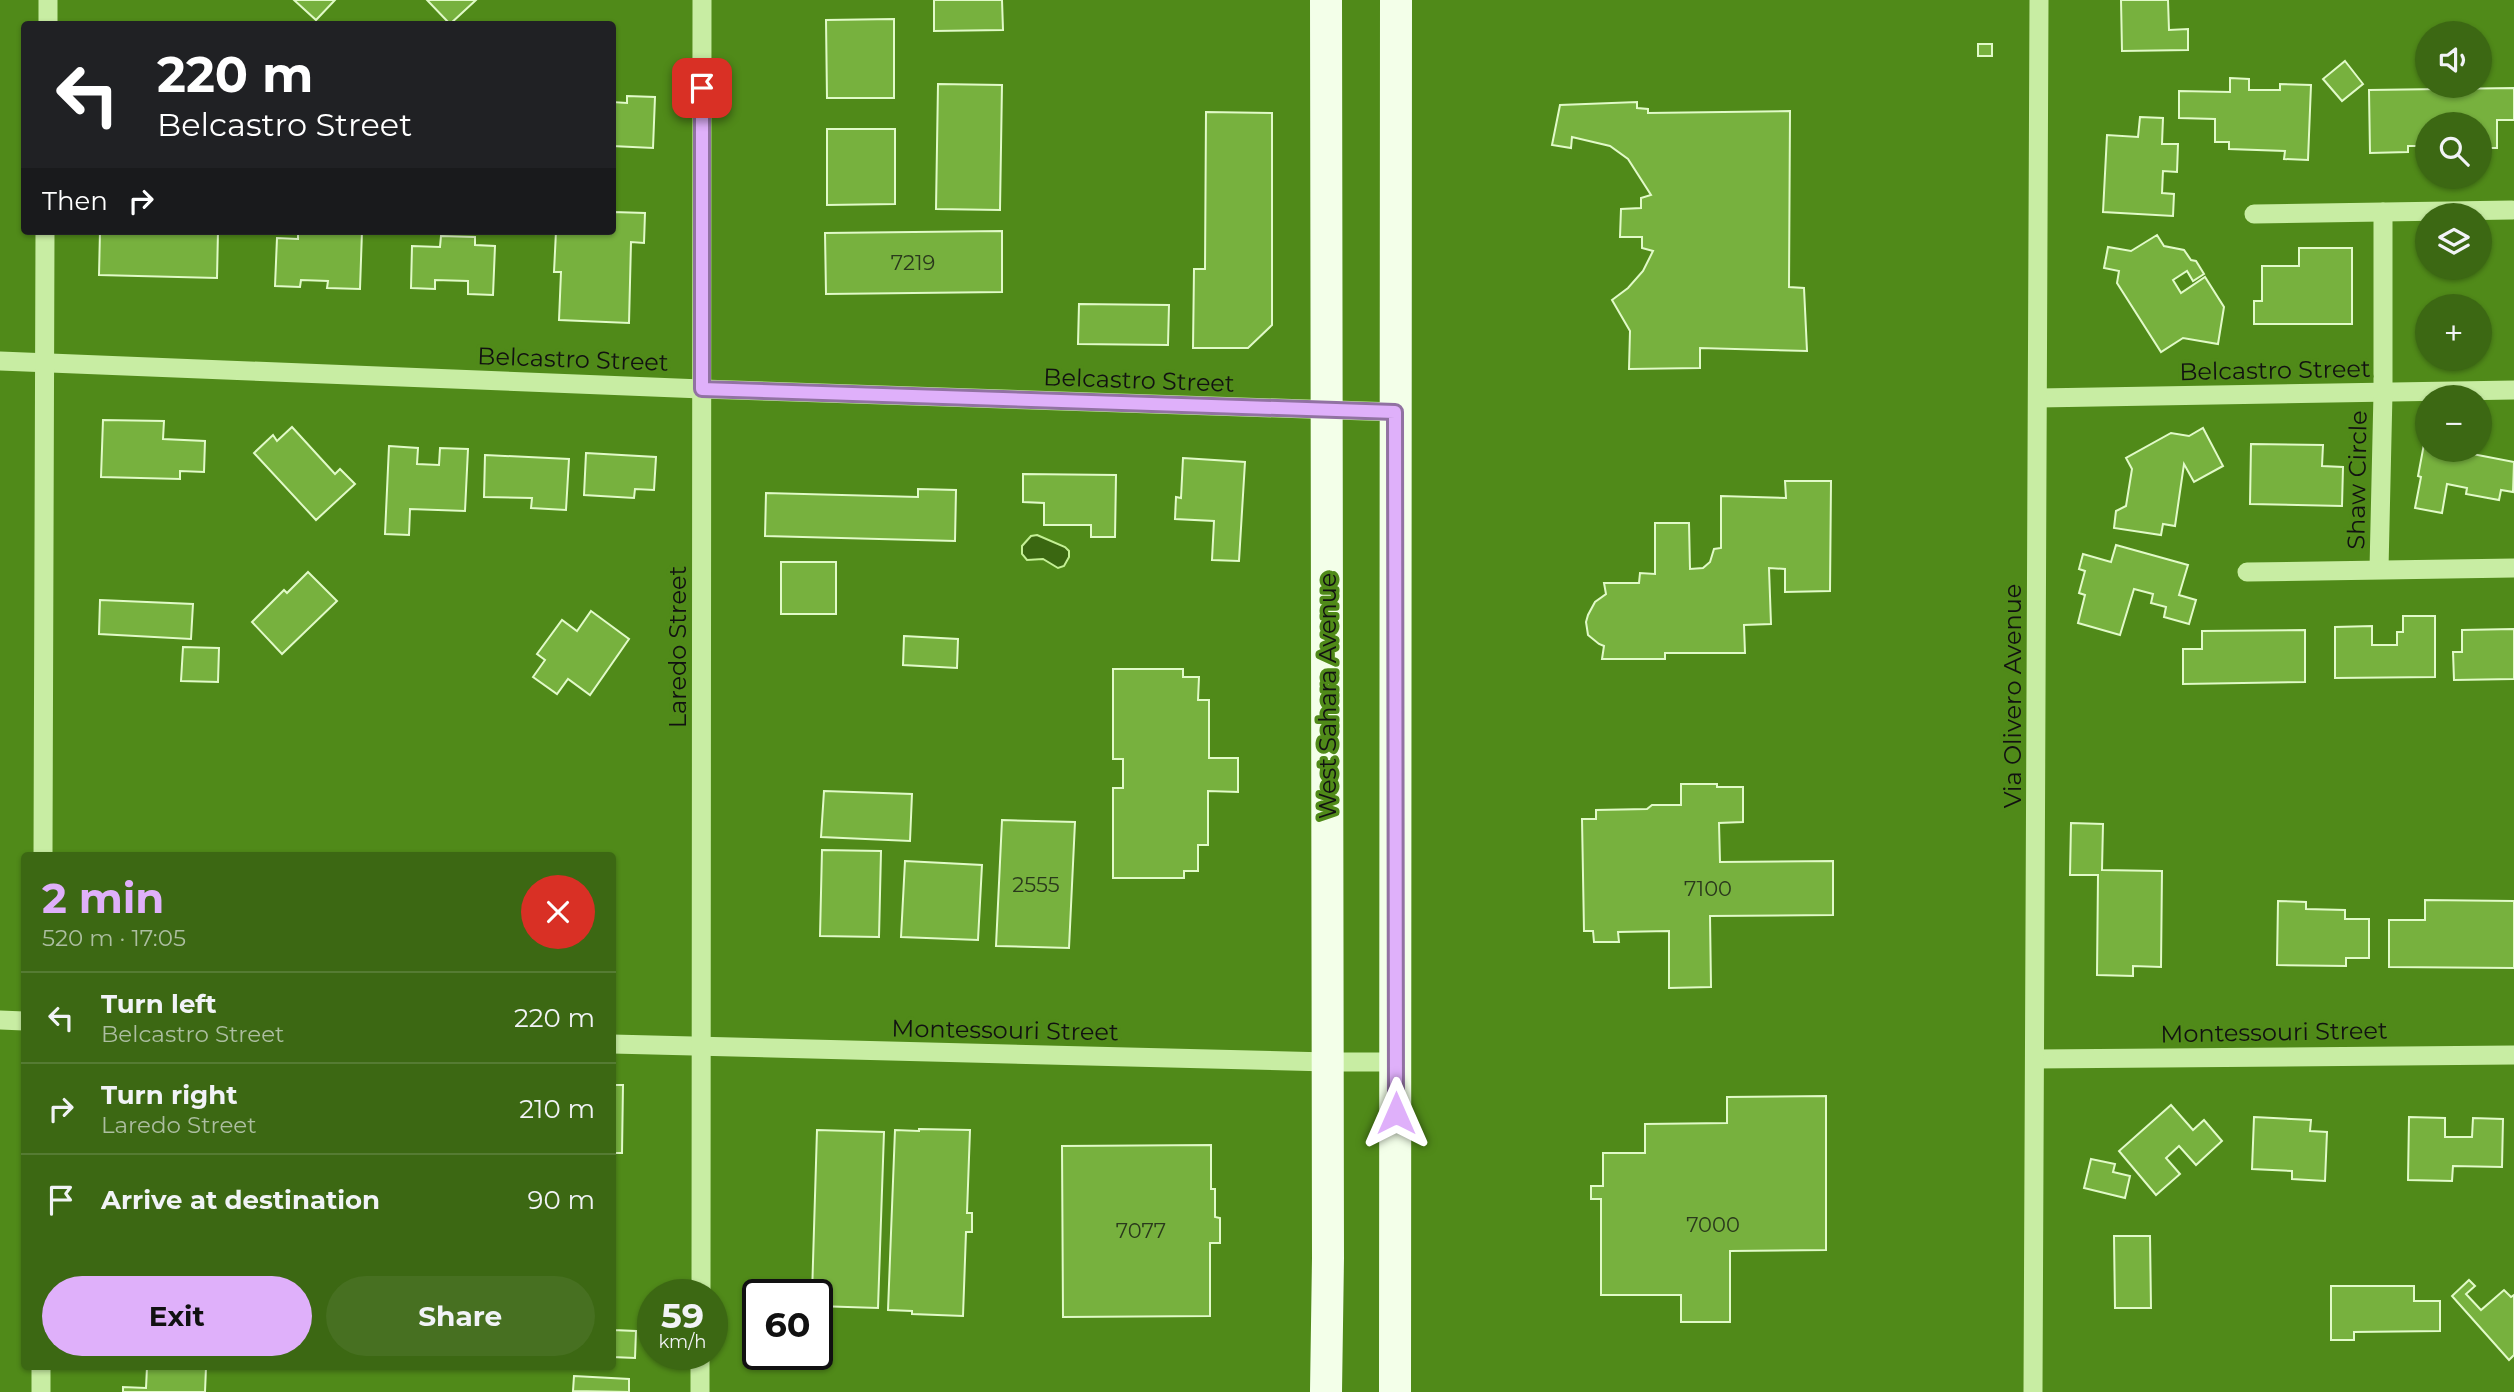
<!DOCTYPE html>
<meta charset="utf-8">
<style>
:root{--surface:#3c6813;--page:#477021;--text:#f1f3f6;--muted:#acbea0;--line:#557b33;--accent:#dfb0fa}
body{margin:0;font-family:Montserrat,sans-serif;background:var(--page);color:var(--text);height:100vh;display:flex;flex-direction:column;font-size:26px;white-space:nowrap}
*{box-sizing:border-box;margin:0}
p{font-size:23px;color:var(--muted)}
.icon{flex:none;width:38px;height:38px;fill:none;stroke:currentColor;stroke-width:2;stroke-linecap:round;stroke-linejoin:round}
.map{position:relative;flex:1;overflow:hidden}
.panel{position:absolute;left:21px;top:852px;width:595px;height:518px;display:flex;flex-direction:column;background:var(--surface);border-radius:7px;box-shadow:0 2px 5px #0004}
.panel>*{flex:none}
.hud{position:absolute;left:21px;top:21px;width:595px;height:214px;border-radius:7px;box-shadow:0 2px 5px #0004;background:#202124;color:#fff;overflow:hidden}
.tools{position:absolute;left:2415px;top:21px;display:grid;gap:14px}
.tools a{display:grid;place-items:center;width:77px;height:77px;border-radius:50%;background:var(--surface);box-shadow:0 2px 5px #0004;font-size:35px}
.speed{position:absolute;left:637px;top:1279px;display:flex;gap:14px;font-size:35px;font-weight:700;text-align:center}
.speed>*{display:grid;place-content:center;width:91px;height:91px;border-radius:50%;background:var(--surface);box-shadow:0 2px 5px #0004;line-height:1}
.speed small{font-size:18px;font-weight:400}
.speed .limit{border:4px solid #111;border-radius:10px;background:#fff;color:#111}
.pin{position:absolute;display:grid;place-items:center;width:60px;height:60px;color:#fff;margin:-30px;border-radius:14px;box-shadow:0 4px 10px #0006}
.me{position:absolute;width:77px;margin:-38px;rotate:0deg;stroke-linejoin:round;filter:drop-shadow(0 0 5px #0008)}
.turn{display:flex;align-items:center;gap:24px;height:147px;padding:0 21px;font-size:32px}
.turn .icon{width:91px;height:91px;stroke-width:2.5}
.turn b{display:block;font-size:49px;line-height:60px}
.then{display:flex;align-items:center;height:66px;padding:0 21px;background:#0003;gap:14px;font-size:26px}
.round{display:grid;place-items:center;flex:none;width:74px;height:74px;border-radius:37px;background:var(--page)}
.summary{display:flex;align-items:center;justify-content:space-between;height:119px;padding:0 21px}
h1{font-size:42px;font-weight:700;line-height:52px;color:var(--accent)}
.action{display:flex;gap:14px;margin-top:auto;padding:14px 21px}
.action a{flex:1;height:80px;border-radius:42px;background:var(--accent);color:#111;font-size:28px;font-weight:700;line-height:80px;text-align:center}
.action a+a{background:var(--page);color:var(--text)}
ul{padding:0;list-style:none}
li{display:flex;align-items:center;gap:21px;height:91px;padding:0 21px;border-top:2px solid var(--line)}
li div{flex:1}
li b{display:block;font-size:26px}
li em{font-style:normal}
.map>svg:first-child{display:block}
.water{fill:#3a6711;stroke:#c4f095;stroke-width:2}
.building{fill:#77b13e;stroke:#e1fac8;stroke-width:2}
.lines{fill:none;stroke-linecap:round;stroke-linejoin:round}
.street{stroke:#c8eda3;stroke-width:19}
.primary{stroke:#f3ffe9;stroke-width:32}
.route-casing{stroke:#9172a2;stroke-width:18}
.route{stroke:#dfb0fa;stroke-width:12}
.labels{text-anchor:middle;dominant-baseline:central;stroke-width:7;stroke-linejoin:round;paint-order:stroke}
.number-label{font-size:21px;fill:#2a391c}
.street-label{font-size:24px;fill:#111;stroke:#508a19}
</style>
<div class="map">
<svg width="2514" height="1392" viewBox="0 0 2514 1392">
<rect width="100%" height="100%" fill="#508a19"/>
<path class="water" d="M1037,535l28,12 4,4v6l-5,9 -6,2 -15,-9 -16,1 -5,-6v-8l9,-10z"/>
<g class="building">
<path d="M294,0h41l-19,20z"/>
<path d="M427,0h49l-26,24z"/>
<path d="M934,0h68l1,30 -69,1z"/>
<path d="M2121,0h47l1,30 19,-1v21l-66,1z"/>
<path d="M894,19v79h-67l-1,-78z"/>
<rect x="1978" y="44" width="14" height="12"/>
<path d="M2345,61l18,23 -21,17 -19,-22z"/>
<path d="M2230,78l19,1v11h31v-6l31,1 -3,75 -24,-1 1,-8 -56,-2v-7h-14v-23l-36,-1v-27l51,1z"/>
<path d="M938,84l64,1 -2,125 -64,-1z"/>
<path d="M2514,88v32h-17v28h-17v-24h-53v22h-19v6l-38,1 -1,-63z"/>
<path d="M627,96l28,1 -2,51 -41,-2v-44l15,1z"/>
<path d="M1637,102v6l11,1v4l142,-2 -1,176 15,1 3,63 -107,-3v20l-71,1 1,-38 -18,-31 16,-12 15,-17 10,-20 -11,-3v-11h-22l1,-28 20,-1v-10l10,-3 -23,-36 -18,-13 -38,-9 -1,11 -19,-3 8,-40z"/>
<path d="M1206,112l66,1v212l-24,23h-55l1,-79h11z"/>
<path d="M2140,117l23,1 -1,26h16l-1,28 -14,-1 -1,22 12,1 -1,22 -70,-4 4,-77 31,2z"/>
<path d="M827,129h68v75l-68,1z"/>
<path d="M613,212l32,1 -1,30 -13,-1 -2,81 -70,-3 2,-48h-7l2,-41h56z"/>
<path d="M100,231h118l-1,47 -118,-3z"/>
<path d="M298,231h64l-2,58 -33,-1 1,-7 -27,-1 -1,7 -25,-1 2,-48 21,1z"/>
<path d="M1002,231v61l-176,2 -1,-61z"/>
<path d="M2157,235l7,11 20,4 7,10 5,1 8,13 -11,7 -6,-10 -14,9 8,13 24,-16 19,30 -6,37 -35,-6 -22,14 -44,-69 2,-12 -15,-3 4,-21 23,4z"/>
<path d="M441,236l34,1v8l20,1 -2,49 -25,-1v-13l-33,-1v9l-24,-1 1,-42 28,1z"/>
<path d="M2299,248h53v76h-98v-23h8v-35h37z"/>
<path d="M1079,304l90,1 -1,40 -90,-1z"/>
<path d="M103,420l61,1 -1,18 42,2 -1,31 -24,-1v8l-79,-2z"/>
<path d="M292,427l43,47 5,-5 15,15 -39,36 -62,-67 19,-18 4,6z"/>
<path d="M2203,428l20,38 -29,16 -10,-18 -9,62 -12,-2 -2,11 -47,-7 2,-17 10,-5 6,-37 -6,-11 45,-25 18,3z"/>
<path d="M2251,444l72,1 -1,21 21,1 -1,39 -92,-2z"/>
<path d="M2424,444l3,1v5h25l62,12 -1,30 -12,-2 -2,10 -33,-6 1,-6 -20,-4 -5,29 -27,-5 6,-31 -3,-1z"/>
<path d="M389,446l29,2 -1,16 22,1 1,-17 28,1 -3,62 -55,-2 -1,26 -24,-1z"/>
<path d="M586,453l70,4 -2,33 -19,-1 -1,9 -50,-3z"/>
<path d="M485,455l84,4 -3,51 -35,-2 1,-10 -48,-1z"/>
<path d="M1183,458l62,4 -6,99 -27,-1 2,-39 -39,-2 1,-22 5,1z"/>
<path d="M1023,474l93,1 -1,62h-24v-12h-47v-22l-21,-1z"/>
<path d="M1785,481h46l-1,110 -45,1v-23l-16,-1 2,56 -27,1 1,28h-80v6h-63l2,-13 -5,-2 -11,-9 -2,-13 2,-7 7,-13 11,-8 -2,-11h35l1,-10 15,1v-51h34l1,46 13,-1 7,-6 4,-13 7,-1v-52l65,2z"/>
<path d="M918,489l38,1 -1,51 -190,-5 1,-43 152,4z"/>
<path d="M2116,545l72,20 -9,30 17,5 -7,24 -25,-7 2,-10 -15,-4 2,-9 -19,-5 -14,46 -42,-12 7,-28 -6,-2 6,-22 -6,-2 4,-15 28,8z"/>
<rect x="781" y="562" width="55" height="52"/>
<path d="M308,572l29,29 -55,53 -30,-32 32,-32 3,3z"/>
<path d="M100,600l93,4 -2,35 -92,-5z"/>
<path d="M591,611l38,28 -39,56 -22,-16 -11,15 -24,-17 12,-17 -8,-6 25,-34 15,11z"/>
<path d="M2403,616h32v61l-100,1v-51l37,-1v19h25v-13h6z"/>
<path d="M2514,629v50l-60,1 -1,-28h9v-22z"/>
<path d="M2305,630v52l-122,2v-35h19v-18z"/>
<path d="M904,636l54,3 -1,29 -54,-3z"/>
<path d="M183,647l36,1 -1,34 -37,-1z"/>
<path d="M1113,669h70v8h16l-1,23h11v58h29v34l-30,-1v54h-10v26h-14v7h-71v-90h10v-29h-10z"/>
<path d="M1681,784h36v3h26v35l-24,1 1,39 113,-1v54l-123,1 1,71 -42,1v-57l-51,1 1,10h-25l-1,-11h-9l-2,-112h14v-9l51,-1 5,-4h29z"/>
<path d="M824,791l88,3 -2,47 -89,-4z"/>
<path d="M1002,820l73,2 -6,126 -73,-2z"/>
<path d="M2071,823l32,1 -1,46 60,1 -1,96 -28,-1v10l-36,-1 1,-100h-28z"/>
<path d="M822,850l59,1 -2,86 -59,-1z"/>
<path d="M905,861l77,4 -4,75 -77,-3z"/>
<path d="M2425,900l89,1v67l-125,-1v-47h36z"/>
<path d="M2278,901l28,1v7l39,1v9h24v39h-23v8l-69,-1z"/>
<path d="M612,1085h11l-1,68h-10z"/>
<path d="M1826,1096v154l-96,1v71h-49v-27h-80v-96h-10v-13h12v-33h42v-29l82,-1v-26z"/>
<path d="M2171,1105l22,25 11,-10 18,21 -26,24 -17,-19 -13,12 14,16 -24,21 -37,-44z"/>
<path d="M2254,1117l57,3 -1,11 17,1 -2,49 -33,-2v-8l-40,-2z"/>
<path d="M2409,1117l36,1v19h27l1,-19 30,1 -1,48 -49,-1 -1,15 -44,-1z"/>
<path d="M919,1129l51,1 -3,83h5v19h-6l-3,84 -51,-2v-3l-24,-1 7,-180 24,1z"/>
<path d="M817,1130l67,2 -6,176 -61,-2v-11h-5z"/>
<path d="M1211,1145v44h4v28l5,1v25h-10v73l-147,1 -1,-171z"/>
<path d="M2091,1159l24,5 -2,8 17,4 -5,22 -41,-10z"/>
<path d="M2114,1236h36l1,72h-36z"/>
<path d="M2469,1280l6,6 -9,8 15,16 23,-20 7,7 3,-2v60l-5,5 -57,-64z"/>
<path d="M2331,1286h83v15h26v30l-86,1v8h-23z"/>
<path d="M612,1304l1,26 23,1 -1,27 -23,-1z"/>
<path d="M147,1367h59l-1,25h-82v-5l23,1z"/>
<path d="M574,1376l55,3v13l-56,-1z"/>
</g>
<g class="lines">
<g class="street">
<path d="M48,24v-24"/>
<path d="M2254,214l258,-4"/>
<path d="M0,361l702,28 693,23"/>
<path d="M2038,398l476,-8"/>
<path d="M2379,569l4,-176v-181"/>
<path d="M2247,572l267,-4"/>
<path d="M43,856l2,-625"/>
<path d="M0,1020l24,1"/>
<path d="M612,1044l716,18h68"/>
<path d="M2035,1059l479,-4"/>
<path d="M701,1295l1,-1295"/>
<path d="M41,1392v-25"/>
<path d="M700,1392v-38"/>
<path d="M2033,1392l6,-1392"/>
</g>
<g class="primary">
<path d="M1326,1392l2,-134 -2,-1258"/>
<path d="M1395,1392l1,-1392"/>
</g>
</g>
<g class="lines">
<g class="route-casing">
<path id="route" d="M702,88v301l693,23 1,701"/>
</g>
<use href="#route" class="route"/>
</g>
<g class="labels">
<g class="number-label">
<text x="913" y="262">7219</text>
<text x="1036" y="884">2555</text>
<text x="1708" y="888">7100</text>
<text x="1713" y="1224">7000</text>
<text x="1141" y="1230">7077</text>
</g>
<g class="street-label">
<text transform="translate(573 359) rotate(2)">Belcastro Street</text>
<text transform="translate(2275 370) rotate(-1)">Belcastro Street</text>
<text transform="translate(1139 380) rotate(2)">Belcastro Street</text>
<text transform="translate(2357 480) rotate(-89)">Shaw Circle</text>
<text transform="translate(677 647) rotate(-90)">Laredo Street</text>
<text transform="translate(1327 696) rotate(-90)">West Sahara Avenue</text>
<text transform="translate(2012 696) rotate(-90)">Via Olivero Avenue</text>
<text transform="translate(1005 1030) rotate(1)">Montessouri Street</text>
<text transform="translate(2274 1032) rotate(-1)">Montessouri Street</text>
</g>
</g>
</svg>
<div class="tools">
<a><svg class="icon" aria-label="sound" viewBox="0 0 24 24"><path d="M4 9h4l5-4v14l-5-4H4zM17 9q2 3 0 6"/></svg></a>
<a><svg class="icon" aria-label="search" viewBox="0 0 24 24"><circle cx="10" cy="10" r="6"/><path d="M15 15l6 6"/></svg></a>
<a><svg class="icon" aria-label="layers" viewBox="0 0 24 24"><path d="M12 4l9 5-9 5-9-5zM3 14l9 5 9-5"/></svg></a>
<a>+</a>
<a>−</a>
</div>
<div class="speed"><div>59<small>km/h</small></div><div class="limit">60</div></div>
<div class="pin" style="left:702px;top:88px;background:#d93025"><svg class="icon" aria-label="arrive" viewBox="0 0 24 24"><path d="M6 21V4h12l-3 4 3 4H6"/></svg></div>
<svg class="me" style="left:1396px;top:1113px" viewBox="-20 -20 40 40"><path d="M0-17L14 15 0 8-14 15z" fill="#dfb0fa" stroke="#fff" stroke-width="4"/></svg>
<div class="hud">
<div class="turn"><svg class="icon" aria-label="left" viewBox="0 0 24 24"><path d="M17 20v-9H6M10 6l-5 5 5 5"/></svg><div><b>220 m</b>Belcastro Street</div></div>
<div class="then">Then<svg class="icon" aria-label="right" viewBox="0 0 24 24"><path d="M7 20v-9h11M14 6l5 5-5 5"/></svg></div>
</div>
<section class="panel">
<div class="summary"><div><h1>2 min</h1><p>520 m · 17:05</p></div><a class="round" style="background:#d93025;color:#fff"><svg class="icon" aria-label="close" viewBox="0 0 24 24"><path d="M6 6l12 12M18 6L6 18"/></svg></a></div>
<ul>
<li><svg class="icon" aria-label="left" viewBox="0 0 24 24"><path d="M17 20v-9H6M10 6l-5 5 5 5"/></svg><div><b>Turn left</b><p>Belcastro Street</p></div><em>220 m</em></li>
<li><svg class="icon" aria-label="right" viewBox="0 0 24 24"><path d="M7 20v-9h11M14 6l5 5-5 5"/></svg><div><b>Turn right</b><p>Laredo Street</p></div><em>210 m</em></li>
<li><svg class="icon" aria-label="arrive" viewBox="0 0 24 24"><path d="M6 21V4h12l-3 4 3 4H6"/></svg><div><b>Arrive at destination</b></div><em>90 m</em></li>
</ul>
<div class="action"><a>Exit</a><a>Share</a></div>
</section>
</div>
